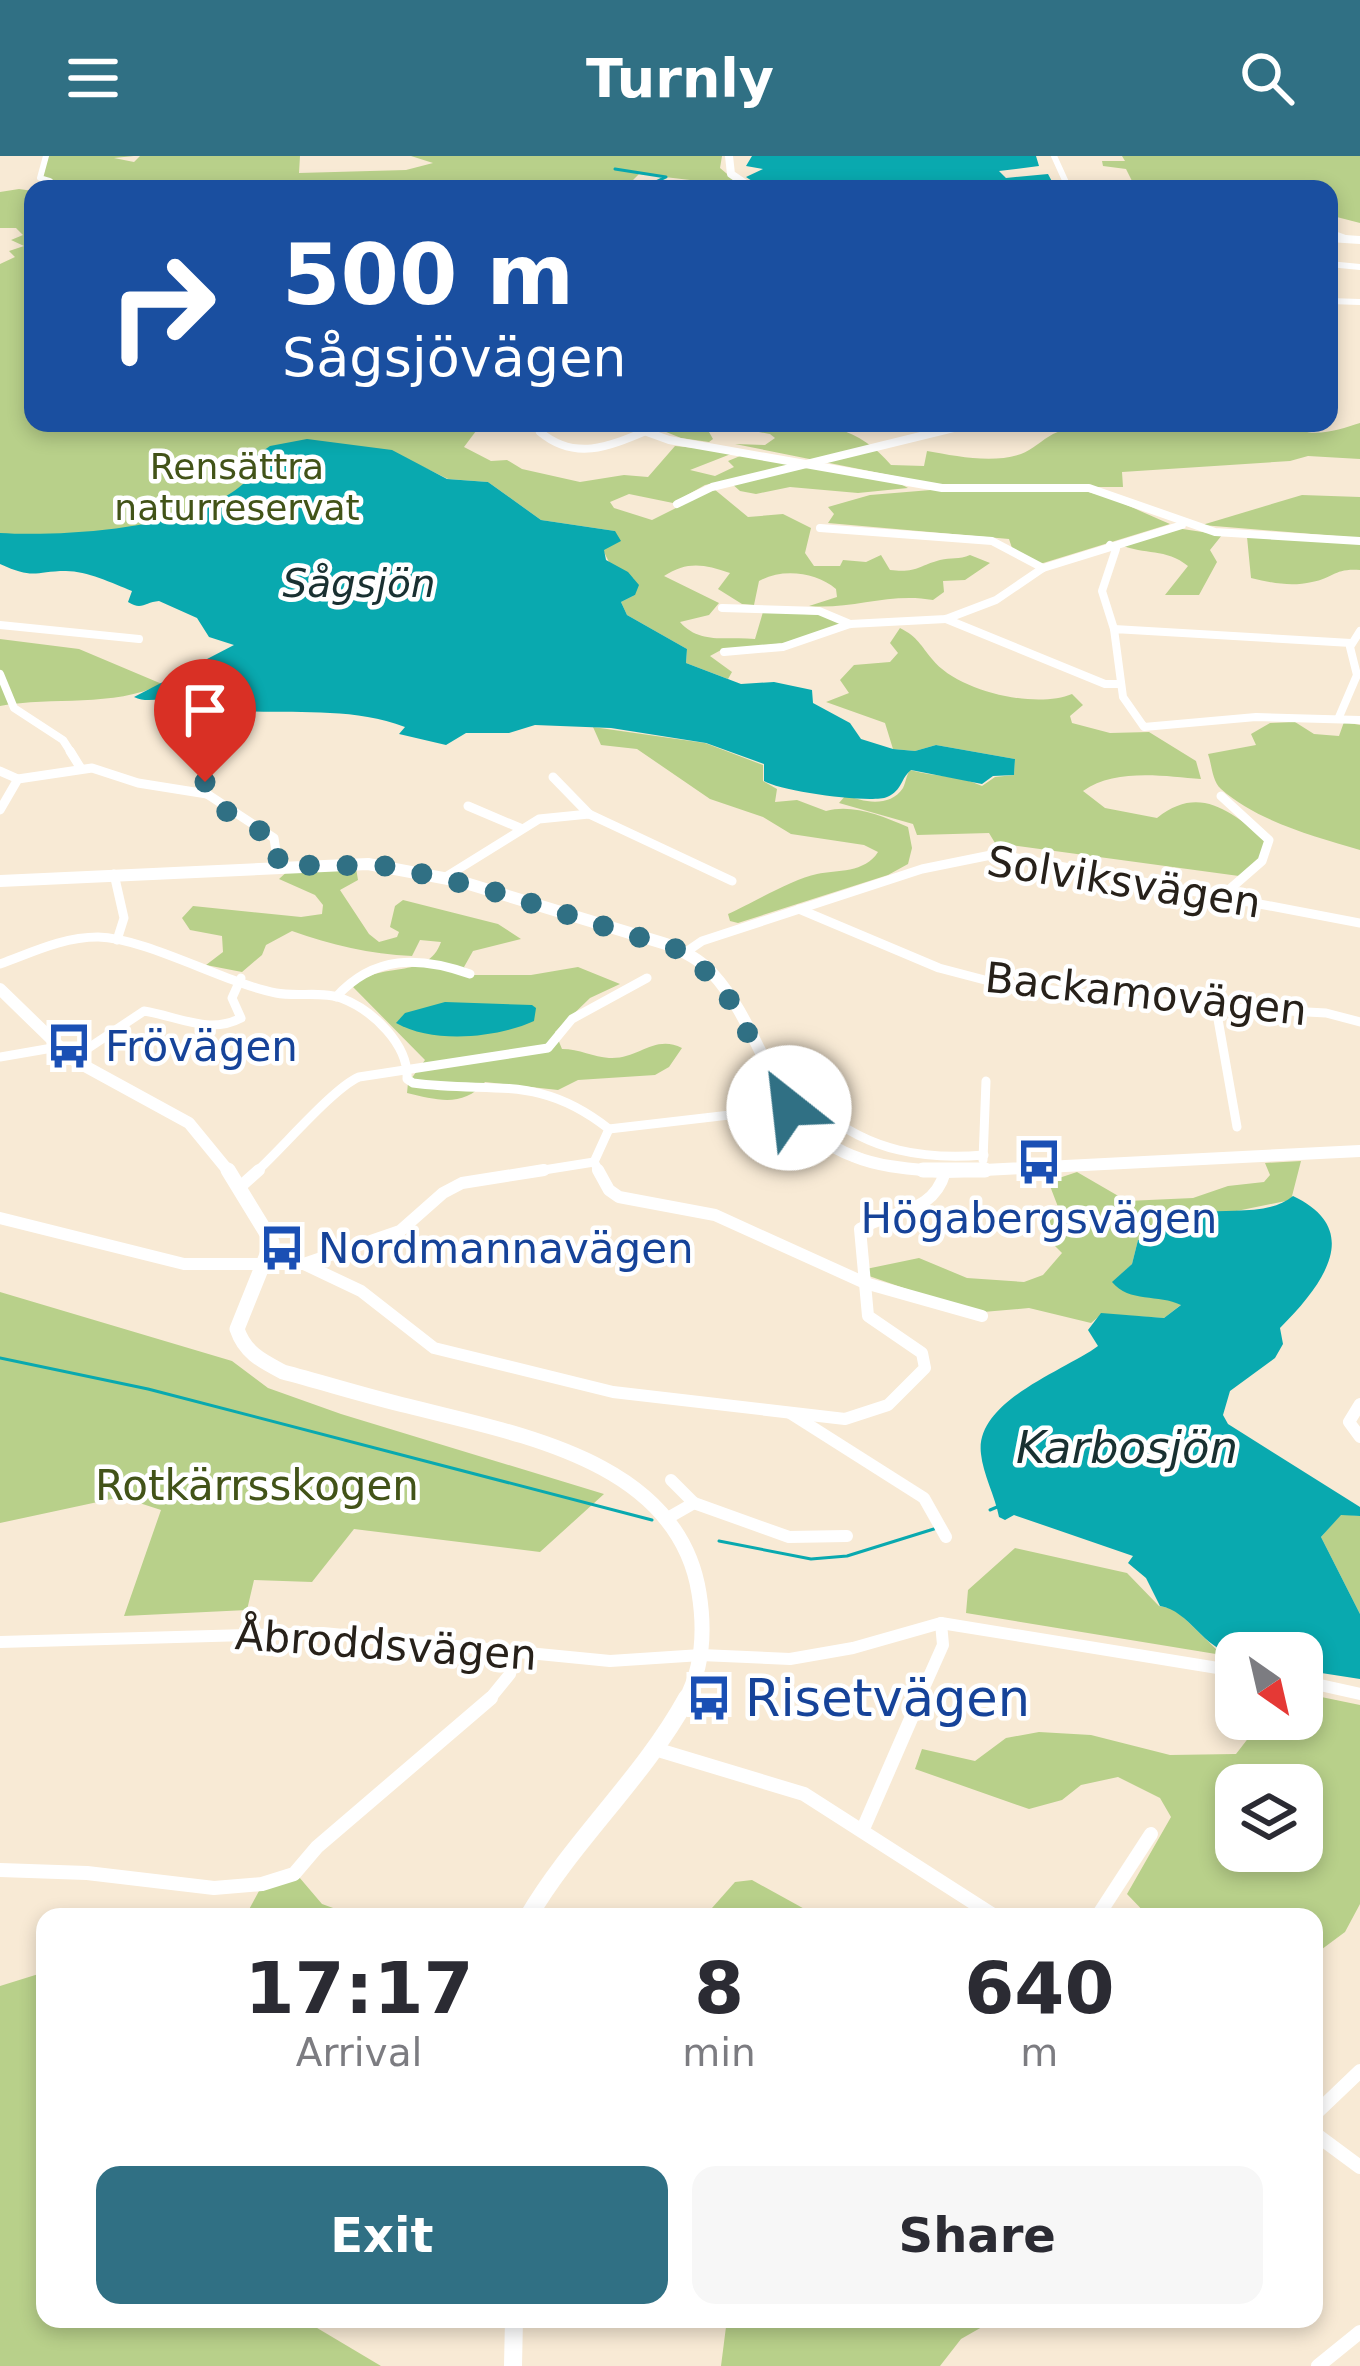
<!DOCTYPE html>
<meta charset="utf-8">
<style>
:root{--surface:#fff;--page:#f7f7f7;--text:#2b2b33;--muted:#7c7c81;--accent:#307084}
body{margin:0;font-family:"DejaVu Sans",sans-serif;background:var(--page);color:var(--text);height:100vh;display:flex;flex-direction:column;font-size:45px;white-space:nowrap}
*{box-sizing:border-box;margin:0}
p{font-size:39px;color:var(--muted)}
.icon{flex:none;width:66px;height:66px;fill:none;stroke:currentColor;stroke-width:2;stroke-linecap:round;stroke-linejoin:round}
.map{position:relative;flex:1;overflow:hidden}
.side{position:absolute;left:36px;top:1752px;width:1287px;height:420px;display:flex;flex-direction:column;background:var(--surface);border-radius:24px;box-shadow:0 6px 18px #0003}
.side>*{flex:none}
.banner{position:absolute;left:24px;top:24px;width:1314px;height:252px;border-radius:24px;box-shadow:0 6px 18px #0003;background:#1a4fa0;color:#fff;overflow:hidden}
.needle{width:78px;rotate:146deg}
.tools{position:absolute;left:1215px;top:1476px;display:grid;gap:24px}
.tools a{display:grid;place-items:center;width:108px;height:108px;border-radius:24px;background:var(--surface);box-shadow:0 6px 18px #0003;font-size:60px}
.pin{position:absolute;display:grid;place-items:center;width:102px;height:102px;color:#fff;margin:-123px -51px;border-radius:50% 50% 50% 0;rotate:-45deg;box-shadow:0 0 12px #0007}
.pin .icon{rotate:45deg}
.me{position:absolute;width:132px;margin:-66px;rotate:331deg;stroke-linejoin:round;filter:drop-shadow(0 0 9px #0008)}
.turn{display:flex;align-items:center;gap:42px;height:252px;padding:0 60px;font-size:54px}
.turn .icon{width:156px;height:156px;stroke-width:2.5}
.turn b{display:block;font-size:84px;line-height:102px}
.eta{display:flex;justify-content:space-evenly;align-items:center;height:204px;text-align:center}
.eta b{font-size:72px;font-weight:700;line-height:84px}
.primary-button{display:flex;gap:24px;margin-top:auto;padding:24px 60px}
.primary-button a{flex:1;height:138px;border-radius:24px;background:var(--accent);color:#fff;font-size:48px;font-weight:700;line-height:138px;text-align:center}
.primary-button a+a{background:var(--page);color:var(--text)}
header{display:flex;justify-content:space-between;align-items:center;height:156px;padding:0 60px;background:var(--accent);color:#fff;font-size:54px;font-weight:700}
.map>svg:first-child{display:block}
.green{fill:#b8d08a;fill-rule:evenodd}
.water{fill:#09a9af}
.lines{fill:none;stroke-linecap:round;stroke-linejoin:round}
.stream{stroke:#09a9af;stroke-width:3}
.minor-far4{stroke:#fff;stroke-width:6}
.minor-far3{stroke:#fff;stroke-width:8}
.minor-far2{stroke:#fff;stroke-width:9}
.minor-far1{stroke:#fff;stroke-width:12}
.minor{stroke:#fff;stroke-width:14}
.tertiary-far3{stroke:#fff;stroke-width:8}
.tertiary-far2{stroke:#fff;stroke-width:12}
.tertiary-far1{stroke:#fff;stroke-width:15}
.tertiary{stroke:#fff;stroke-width:18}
.route{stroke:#307084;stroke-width:21;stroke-dasharray:0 37.8}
.labels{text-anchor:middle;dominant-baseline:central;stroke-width:9;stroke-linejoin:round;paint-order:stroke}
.far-park-label{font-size:36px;fill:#425318;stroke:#fff}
.far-water-label{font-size:39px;font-style:italic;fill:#193031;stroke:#fff}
.street-label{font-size:42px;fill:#27211a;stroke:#fff}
.transit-label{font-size:42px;fill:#164399;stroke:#fff;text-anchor:start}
.park-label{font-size:42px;fill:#425318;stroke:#fff}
.water-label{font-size:45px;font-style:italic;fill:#193031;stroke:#fff}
.near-transit-label{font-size:51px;fill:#164399;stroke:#fff;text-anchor:start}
</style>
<header><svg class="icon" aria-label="menu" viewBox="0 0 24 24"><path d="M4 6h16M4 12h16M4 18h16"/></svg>Turnly<svg class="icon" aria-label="search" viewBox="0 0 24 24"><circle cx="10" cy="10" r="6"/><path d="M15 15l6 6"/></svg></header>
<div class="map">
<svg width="1360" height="2210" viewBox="0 0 1360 2210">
<rect width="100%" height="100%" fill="#f8ead5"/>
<g class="green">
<path d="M48,0h86l-20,2 20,4 6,-6h160l-1,17 107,-3 27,-7 -22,-7h311l-2,12 25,21h-60v-5l-8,-4 30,2 -68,-8 -15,15h-578l4,-2 -7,-11z"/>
<path d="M1122,0h238v67l-31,-8v-26h-193l-10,-20 -23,-3 -1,-5h23z"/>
<path d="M19,33l14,2v232h449l-18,24 27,14 16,-1 15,9 58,13 44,-7 24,2 27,-31 61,6 -46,18 25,6 19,-9 -6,-6 17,-7 58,11 -98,20 -32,18 -44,-9 -19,8 4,6 38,12 62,-31 34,28 35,-3 28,14 -6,25 9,13h26l3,-6 23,2 15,-7 9,15c27,3 28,-4 50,-10 11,-3 19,0 30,-5l20,8 -25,17 -22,1 1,11 -11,8c-43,-8 -82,10 -124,6l28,-9 -1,-8c-20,-17 -54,-21 -77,-8l-5,24 -12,-1 -24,-15 12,-16c-26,-9 -43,-12 -66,3l55,27 -10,12 -29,7c20,23 47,14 75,17l8,-27 62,3 19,8 -49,19 -74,8 -11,6 22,16 -4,7 -42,-16 1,-14 -60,-34 -6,-13 14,-7 -1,-16 -24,-15 -7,-14 12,-19 -74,-11 -53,-38 -40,-3 -37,-18 -163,93 -248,-5v-285l15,-7 -6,-6 15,-5 -13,-6 12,-5 -7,-7h-16v-36z"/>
<path d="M669,267l31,5 8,-5c68,0 136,-15 183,42l33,1 3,-15c29,5 65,13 94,3 11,-4 21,-14 32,-20 20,-9 62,-18 82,-6l154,-5c18,18 49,7 71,0v36l-52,-3 -18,5 -168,11 1,15h-174l-214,-43 30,1 10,-7 -5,-4 -48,-9 -13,7 4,7 -4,3 -28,-4 -32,-13z"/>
<path d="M808,311l87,14 13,7 -50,5 -68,-6 -34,7 -16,-3 -9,-8z"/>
<path d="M943,333c44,4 87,-2 130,1 33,2 67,22 97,34l-130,40 -28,-16 -3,-9 -181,-16 6,-9 -6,-7 42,-12z"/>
<path d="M1302,339l58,2v41l-158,-13z"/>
<path d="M1176,372l46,7 -12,15 7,12 -18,33h-34l23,-29c-22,-18 -44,-11 -67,-21z"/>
<path d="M1247,381l113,5v28c-26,-2 -26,8 -48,12 -21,5 -40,1 -61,-4z"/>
<path d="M900,472c18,9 21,18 32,31 26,33 104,50 140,35l11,11 -13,11 2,7 38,10 39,-1 47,29 5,18c-37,-3 -86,-11 -118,12l22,17 52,10c43,-34 73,-6 110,22l-8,20 -20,16 -244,-33 -6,-10 -72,2 -4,-11 -74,-21 7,-8c16,7 44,13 57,-7 3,-6 3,-12 7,-18 25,7 49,5 72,16l13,-9 19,-2 1,-16 -79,-14 -21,6 -22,-2 -8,-26 -59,-21 23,-9 -9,-13 14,-15 36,-3 8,-9 -8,-10z"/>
<path d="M0,483l79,10 83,35c-49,24 -109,12 -162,22z"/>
<path d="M1295,566l19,12 25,2 5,-14 16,3v125c-47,-14 -103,-29 -139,-61 -9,-8 -9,-24 -13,-35l48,-9 -5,-11 19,-11z"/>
<path d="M593,571l112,16 58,22v16l14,8 -2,13 22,-2 29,11c26,-7 54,4 82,16l4,21 -4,16 -20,11 -150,48 -8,-2 -2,-7c25,-11 64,-35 89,-40 20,-4 48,-1 61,-22l-14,-7 -73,-11 -28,-17 -53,-18 -73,-50 -36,-4z"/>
<path d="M356,712l2,12 -18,10 29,44 10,8 18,-5 2,-5 -9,-5 5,-21 8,-6 95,24 23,15 -48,12 -9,16 6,8h61l47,-8 42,17 -30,14 -35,34 7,17c17,0 32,8 47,9 29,2 45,-24 73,-10l-13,19 -14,8 -77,5 -20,10 -73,-8c-22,26 -48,18 -78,11l1,-10 17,-23 -72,-73c26,-28 74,-5 88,-45l-21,-2 -8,16c-42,-2 -81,-11 -120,-25l-26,14 -4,10 -20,17 -36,-7 17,-13 -1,-16 -32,-6 -8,-12 11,-12 108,11 21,-3 1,-9 -8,-10 -36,-16 11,-10z"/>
<path d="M1301,1005l-10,39 -69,14h-30l-54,26 -6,24 -19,18 69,22 -18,14 -62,-4 -11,9 -62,-15 -46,4 -30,-7 -84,-29 -3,-7 53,-11 48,20 57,4 19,-7 19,-22 -23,-23 21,-18 -10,-26 3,-6 24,-8 50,29 66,-3 35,-12 36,-4 6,-7 -5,-12z"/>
<path d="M0,1136l232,69 36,27 73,26 263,80 -64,58 -186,-23 -42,53 -58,-2 -7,30 -123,6 37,-106 -40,-13 -121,26z"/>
<path d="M1341,1358l19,2v98l-39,-77z"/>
<path d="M1015,1392l112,25 32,33 16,3 47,46 -256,-42 2,-23z"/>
<path d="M1302,1537l58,12v199l-15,28 -31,23v-38h-165l-22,-23 44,-77 -11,-19 -42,-21 -37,8 -19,15 -33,9 -114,-40 7,-20 53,12 31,-23 33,-6 52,3 79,20 66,-1 17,-22 -1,-13h50zM1236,1629h66v66h-66z"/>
<path d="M299,1721l23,27 36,13h-113l14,-26z"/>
<path d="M752,1724l67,37h-115l31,-35z"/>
<path d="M45,1816v347h257l79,47h-381v-380z"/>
<path d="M727,2163h269l-35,20 -21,27h-219z"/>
</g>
<g class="water">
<path d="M752,0h284l3,10 -40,5 7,7 42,-4 8,15h-292l-18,-12 17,-8 -17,-3z"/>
<path d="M307,283l85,11 55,29 41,3 53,38 74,11 6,10 -17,9 2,10 22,12 11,13 -4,10 -14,7 6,13 60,34 -1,14 55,21 33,-2 38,8 1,13 37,20 11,16 32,10 22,2 21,-6 79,14 -1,16 -21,1 -11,8 -71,-14c-11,9 -8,20 -24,27 -16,7 -107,-6 -123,-16v-17l-58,-21 -95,-15 -76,-3 -26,8h-43l-20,12 -47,-11 6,-7c-53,-20 -107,-13 -162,-16 -23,-1 -54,-8 -73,-11 -13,-2 -24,3 -36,-3l100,-52 -25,-8 -12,-19 -38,-17c-14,1 -17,10 -31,1l4,-11c-20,-8 -45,-20 -66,-20 -32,0 -31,9 -66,-7v-31c65,4 218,-4 256,-64l-3,-11 17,-12z"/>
<path d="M445,846l87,3 4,3 -2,13c-37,17 -101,23 -138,2l9,-10z"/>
<path d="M1293,1040c67,32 37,82 -13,132l3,16 -8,14 -45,33 -7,24 5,9 132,83v9l-19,-1 -20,22 39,77v65l-58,-9v-17c-20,0 -52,4 -68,1 -31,-5 -44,-43 -74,-48l-14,-28 -18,-15 5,-7 -119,-41 -9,5 -6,-3c-4,-21 -16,-43 -18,-63 -7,-53 85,-84 117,-108l-10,-16 13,-17 63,5 17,-13c-22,-11 -52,-2 -69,-23l20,-18 6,-24c23,-7 38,-23 62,-27 28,-5 69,3 93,-17z"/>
</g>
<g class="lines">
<g class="stream">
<path d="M615,13l51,8 -25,12"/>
<path d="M0,1202l148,31 504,131"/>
<path d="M990,1354l7,-3"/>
<path d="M719,1385l92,18 36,-3 90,-28"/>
</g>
<g class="minor-far4">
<path d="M46,0l-6,22 10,3"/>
<path d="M1054,0l15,33"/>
<path d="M655,33l17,-6h70"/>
<path d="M1329,76l22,8"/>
<path d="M1329,108l31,3"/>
<path d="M1329,145l31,1"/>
</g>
<g class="minor-far3">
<path d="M622,267l47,17 273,48h147l126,44 145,9"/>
<path d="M540,276c35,29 68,15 106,-1"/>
<path d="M677,348l35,-17 262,-64"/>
<path d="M820,372l172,13 51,27"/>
<path d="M1110,389l6,4 -14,42 12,38"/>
<path d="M722,452l97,3 31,13"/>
<path d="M946,463l159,65h14"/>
<path d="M0,469l139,14"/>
<path d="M1351,487l-237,-14 9,68 21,30 112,-10 104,3"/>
<path d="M724,496l59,-5 67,-23 96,-5 50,-19 47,-32 139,-43"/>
<path d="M0,518l14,34 49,32 9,14"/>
<path d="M1339,561l18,-42 -7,-28 10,-16"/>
<path d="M221,598l18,-23"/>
</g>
<g class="minor-far2">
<path d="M70,595l10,16"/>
<path d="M0,615l18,8"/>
<path d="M553,621l36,37"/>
<path d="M207,638l-3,-19 19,-24"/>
<path d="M1221,640l48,44 -7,21 -39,34"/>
<path d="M468,650l52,22"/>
<path d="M0,654l18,-31 74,-11 46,15 69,11 67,44 4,27"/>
<path d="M114,718l10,44 -7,22"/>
<path d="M444,722l95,-59 50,-5 143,67"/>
<path d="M799,753l140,59 61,16 182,21 144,8 34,9"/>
<path d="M686,796l16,-11 220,-72 74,-15 364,69"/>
<path d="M0,808c33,-12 63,-27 98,-27 48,1 127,46 178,56 20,4 46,-2 65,5 32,12 68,47 66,81l6,4c81,11 125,-10 196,46l-15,33 6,11"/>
<path d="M336,841c38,-42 83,-41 134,-23"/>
<path d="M1216,852l21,119"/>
<path d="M0,901l58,-10"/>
<path d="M72,903l72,-48c33,5 65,24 97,7l-9,-20 9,-20"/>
<path d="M823,956c47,39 101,48 161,43"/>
<path d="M609,973l180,-21"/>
<path d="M983,1004l3,-79"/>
<path d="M255,1017c26,-23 78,-85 104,-96l189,-29 24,-29 75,-41"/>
<path d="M525,1017l69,-11"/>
</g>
<g class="minor-far1">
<path d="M598,1014l11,20 10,7 96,18 150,68 117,33"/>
<path d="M241,1030l18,-16"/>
<path d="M0,1062l184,46h120l57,27 73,57 179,44 232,27 43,-14 37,-37 -3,-15 -54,-37 -8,-87c33,-20 73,-14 85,-57"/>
<path d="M304,1108l96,-33 43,-38 19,-10 82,-13"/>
<path d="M1360,1248l-11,18 11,15"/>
<path d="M790,1257l134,85 22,39"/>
<path d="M694,1347l95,34 58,-1"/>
<path d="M666,1363l28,-16 -23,-23"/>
<path d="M0,1486l323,-9 287,28 91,-6 89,4 63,-11 88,-25 295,48"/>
<path d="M1302,1525l58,13"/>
<path d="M488,1545l22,-27 5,-20"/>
<path d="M918,1545l25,-56 -2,-22"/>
</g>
<g class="minor">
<path d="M655,1593l149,45 192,123"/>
<path d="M863,1673l57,-131"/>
<path d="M0,1714l87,3 127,15 48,-4 32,-10 23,-27 174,-149"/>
<path d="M1097,1761l54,-83"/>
<path d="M1314,1959l46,-44"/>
<path d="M1314,1977l46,34"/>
<path d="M1318,2210l42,-34"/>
</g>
<g class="tertiary-far3">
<path d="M729,0l2,18 22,15"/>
<path d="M1329,82l31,2"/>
</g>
<g class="tertiary-far2">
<path d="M0,725l368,-17 91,17 207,63c18,8 34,15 47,30 52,57 60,152 140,182 29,12 61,13 92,16l415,-21"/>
<path d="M0,833l72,70 117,64 41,50"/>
</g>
<g class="tertiary-far1">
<path d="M228,1014l44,72 -35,87c8,24 25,32 46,43 42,11 83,24 125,34 109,28 270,54 291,187 6,37 4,75 -14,108"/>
<path d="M923,1014h62"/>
</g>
<g class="tertiary">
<path d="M528,1761c46,-78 115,-139 159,-219"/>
<path d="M513,2210l1,-47"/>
</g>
</g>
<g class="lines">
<path class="route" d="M205,626c5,31 51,42 73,61v22l111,1 97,23 200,63 38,38 65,118"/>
</g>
<defs>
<g id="bus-bare" transform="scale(3.6)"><path d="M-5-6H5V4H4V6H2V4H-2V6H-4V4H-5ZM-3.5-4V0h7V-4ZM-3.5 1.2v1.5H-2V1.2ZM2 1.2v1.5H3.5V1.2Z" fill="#1a4fb4" stroke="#fff" stroke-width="2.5" paint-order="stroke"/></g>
</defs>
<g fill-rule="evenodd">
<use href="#bus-bare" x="69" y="890"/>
<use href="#bus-bare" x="1039" y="1006"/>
<use href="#bus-bare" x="282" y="1092"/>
<use href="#bus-bare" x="709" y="1542"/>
</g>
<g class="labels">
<g class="far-park-label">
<text x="237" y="310">Rensättra<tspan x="237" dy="41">naturreservat</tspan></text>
</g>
<g class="far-water-label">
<text x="359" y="427">Sågsjön</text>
</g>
<g class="street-label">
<text transform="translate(1124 726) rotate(9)">Solviksvägen</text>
<text transform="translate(1146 838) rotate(6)">Backamovägen</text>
<text transform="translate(386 1489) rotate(4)">Åbroddsvägen</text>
</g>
<g class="transit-label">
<text x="105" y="890">Frövägen</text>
<text x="1039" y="1062" text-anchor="middle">Högabergsvägen</text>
<text x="318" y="1092">Nordmannavägen</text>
</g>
<g class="park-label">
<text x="257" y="1329">Rotkärrsskogen</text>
</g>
<g class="water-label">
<text x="1127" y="1291">Karbosjön</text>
</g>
<g class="near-transit-label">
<text x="745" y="1542">Risetvägen</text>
</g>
</g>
</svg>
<div class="tools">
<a><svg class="needle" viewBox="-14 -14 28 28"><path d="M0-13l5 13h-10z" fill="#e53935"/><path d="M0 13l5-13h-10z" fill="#7c7c81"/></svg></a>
<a><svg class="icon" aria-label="layers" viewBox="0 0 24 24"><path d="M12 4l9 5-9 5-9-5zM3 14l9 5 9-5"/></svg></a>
</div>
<div class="pin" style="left:205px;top:626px;background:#d93025"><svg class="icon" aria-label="arrive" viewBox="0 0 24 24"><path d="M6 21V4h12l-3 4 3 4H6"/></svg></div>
<svg class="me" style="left:789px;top:952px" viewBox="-20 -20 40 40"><circle r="19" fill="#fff"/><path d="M0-13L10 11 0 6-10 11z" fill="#307084"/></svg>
<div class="banner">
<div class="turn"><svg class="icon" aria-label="right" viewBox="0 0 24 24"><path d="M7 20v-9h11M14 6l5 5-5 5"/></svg><div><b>500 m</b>Sågsjövägen</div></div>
</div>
<section class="side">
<div class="eta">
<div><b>17:17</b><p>Arrival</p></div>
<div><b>8</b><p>min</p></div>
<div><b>640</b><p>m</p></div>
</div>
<div class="primary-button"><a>Exit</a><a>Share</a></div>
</section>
</div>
